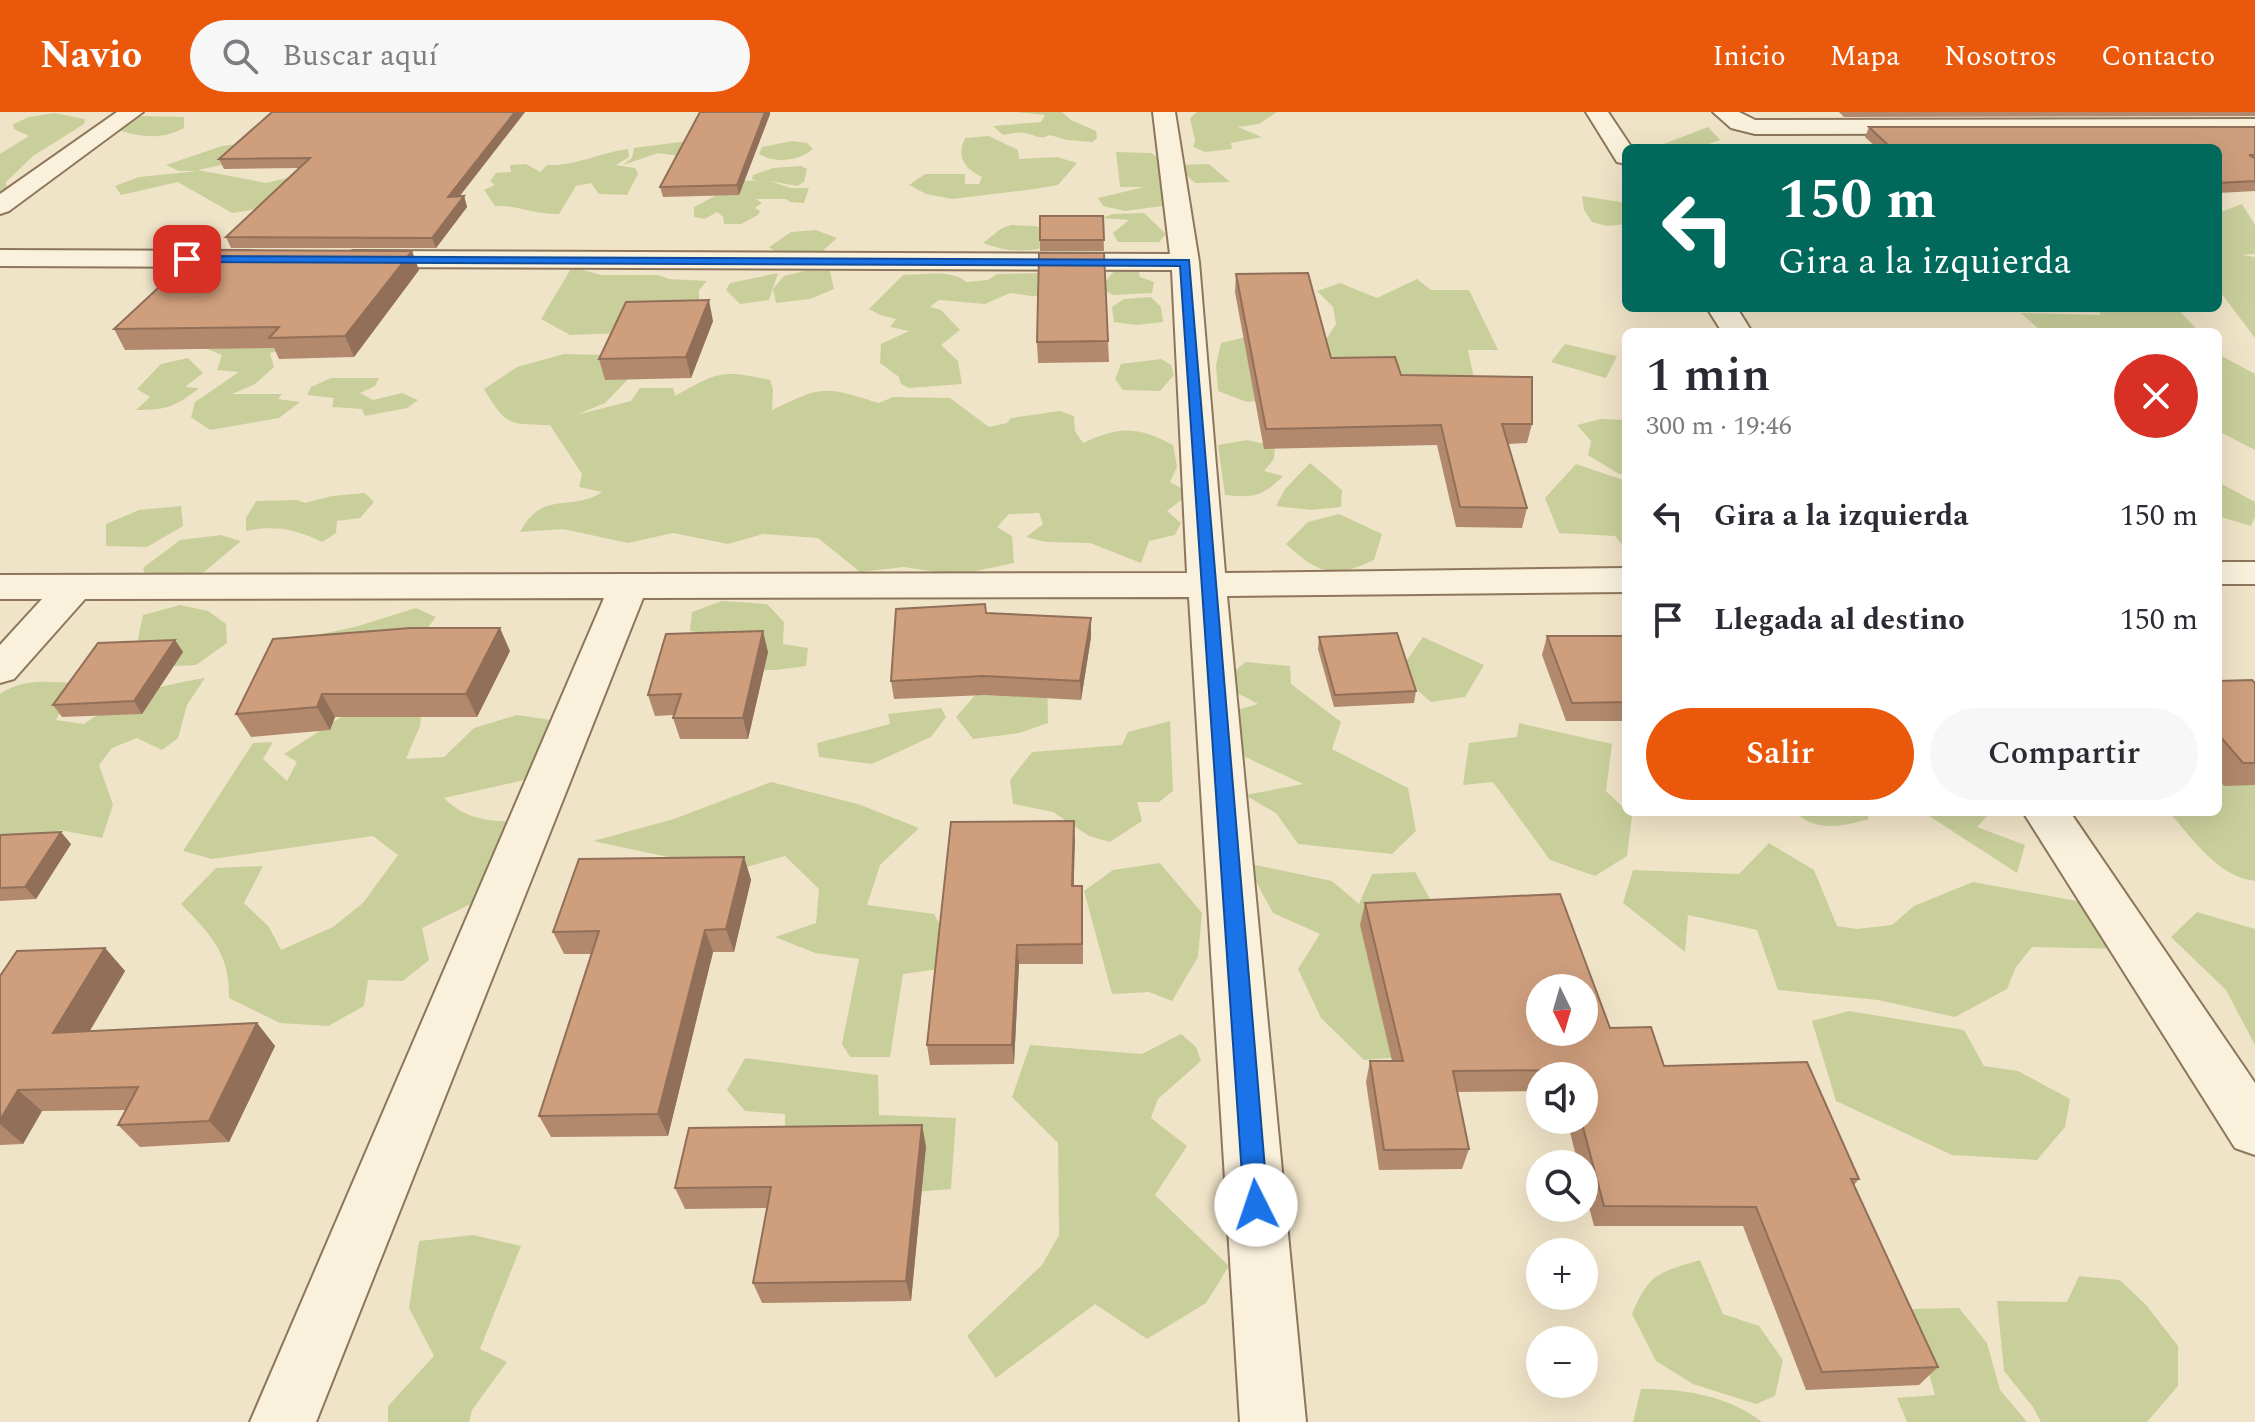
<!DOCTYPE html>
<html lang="es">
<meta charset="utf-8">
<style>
:root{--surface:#fff;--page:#f7f7f7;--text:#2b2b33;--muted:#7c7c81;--accent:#ea580c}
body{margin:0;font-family:Spectral,serif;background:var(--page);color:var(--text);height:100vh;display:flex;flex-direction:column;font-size:30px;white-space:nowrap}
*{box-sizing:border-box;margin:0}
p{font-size:26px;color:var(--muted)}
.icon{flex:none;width:44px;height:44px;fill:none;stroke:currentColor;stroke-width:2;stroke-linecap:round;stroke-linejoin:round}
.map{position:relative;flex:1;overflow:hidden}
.details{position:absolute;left:1622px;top:216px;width:600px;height:488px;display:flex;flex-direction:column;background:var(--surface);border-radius:12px;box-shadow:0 8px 32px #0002}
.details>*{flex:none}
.banner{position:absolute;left:1622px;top:32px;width:600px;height:168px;border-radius:12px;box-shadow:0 8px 32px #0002;background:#00695c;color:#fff;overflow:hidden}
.needle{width:52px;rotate:175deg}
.controls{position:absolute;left:1526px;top:862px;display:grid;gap:16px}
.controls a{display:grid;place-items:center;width:72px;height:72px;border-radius:50%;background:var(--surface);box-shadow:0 8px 32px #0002;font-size:40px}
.pin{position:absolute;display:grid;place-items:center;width:68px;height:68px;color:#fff;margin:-34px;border-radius:16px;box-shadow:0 4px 12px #0006}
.me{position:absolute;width:88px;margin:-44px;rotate:356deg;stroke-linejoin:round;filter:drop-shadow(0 0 6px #0008)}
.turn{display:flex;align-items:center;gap:28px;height:168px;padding:0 24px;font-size:36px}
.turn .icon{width:104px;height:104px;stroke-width:2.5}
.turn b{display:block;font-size:56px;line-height:68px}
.round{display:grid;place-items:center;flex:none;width:84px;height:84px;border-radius:42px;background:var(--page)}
.head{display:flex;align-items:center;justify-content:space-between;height:136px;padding:0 24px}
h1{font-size:48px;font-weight:600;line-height:60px}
.action{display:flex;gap:16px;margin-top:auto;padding:16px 24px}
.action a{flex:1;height:92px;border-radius:48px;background:var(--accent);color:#fff;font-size:32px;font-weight:600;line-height:92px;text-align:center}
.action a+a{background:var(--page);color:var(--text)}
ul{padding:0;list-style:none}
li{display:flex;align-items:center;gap:24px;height:104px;padding:0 24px}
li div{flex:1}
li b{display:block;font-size:30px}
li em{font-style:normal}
header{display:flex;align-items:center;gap:48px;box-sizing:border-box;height:112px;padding:0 40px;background:var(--accent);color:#fff}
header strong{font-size:38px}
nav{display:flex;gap:44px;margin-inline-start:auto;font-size:28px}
.search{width:560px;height:72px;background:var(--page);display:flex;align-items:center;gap:20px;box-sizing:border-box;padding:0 28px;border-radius:44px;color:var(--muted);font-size:30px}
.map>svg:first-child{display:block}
.green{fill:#c9cf9b}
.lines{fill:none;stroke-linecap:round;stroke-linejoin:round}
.street-casing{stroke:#8d765c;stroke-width:4}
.street{fill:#faf1dc;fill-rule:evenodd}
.wall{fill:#b2896c}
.shaded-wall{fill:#916f58}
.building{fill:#cf9f7d;stroke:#916f58;stroke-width:2;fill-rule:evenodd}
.route{fill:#1a73e8;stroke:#114b97;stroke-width:2}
</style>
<header>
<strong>Navio</strong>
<div class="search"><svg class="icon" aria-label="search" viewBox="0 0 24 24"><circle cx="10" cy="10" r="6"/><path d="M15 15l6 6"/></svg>Buscar aquí</div>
<nav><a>Inicio</a><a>Mapa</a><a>Nosotros</a><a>Contacto</a></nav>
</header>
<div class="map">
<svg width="2255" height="1310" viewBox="0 0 2255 1310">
<rect width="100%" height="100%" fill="#f0e4c8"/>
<g class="green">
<path d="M1015,0h47l9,8 25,11 1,7 -4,4 -26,-2 -17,-5c-11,6 -15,-1 -26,-2 -7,-1 -15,1 -21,2l-10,-9 48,-4 4,-7z"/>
<path d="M1197,0h80l-18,12 -21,3 24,10 -31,6 1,6 -27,3 -12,-5 2,-6 -5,-23z"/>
<path d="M54,1l31,6 -1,5 -51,32 -27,26 1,9 -7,6v-43l29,-18 -15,-7 -1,-5 16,-7z"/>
<path d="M141,4l43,1v11c-23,12 -40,9 -64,3l8,-9z"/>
<path d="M1708,15l12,13 -18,6 -46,1z"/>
<path d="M989,24l29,14 1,9 38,-2 20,6 -19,22 -23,4 -83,10 -26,-5 -17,-9 16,-11h40v10h14l3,-7c-18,-9 -26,-20 -17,-39z"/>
<path d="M269,28l-24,20 -47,10 68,13 25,-6 10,25 -69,11 -54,-31 -57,13 -6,-9 24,-9 58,-6h-18l-13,-6 56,-19z"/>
<path d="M695,28l-9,17 -28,-4 -35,12 9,-7 2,-10z"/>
<path d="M792,29l15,2 6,6c-14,12 -38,15 -54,5l3,-7z"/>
<path d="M628,37l1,8 -13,8 19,3 3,6 -11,21 -28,-1 -8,-11 -15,3 -17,28c-24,1 -42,-9 -64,-8l-11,-16 11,-5 -5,-4 6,-8 15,-1 -1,-7 16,-1 14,8 7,-7c30,1 51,-12 81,-16z"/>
<path d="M1116,40l35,1 25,17 -7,35 -44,6 -22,-5 -5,-8 46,-11h-24z"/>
<path d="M1209,52l21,18 -35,1 -19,-18z"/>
<path d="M801,54l6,3 -3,13 -7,4 -27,-5 21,7h18l-5,15 -14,-1 -4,-3h-30l6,4 -7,5 5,3 -2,4 -17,9h-17l-1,-7 -6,-5 -12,7 -11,-2v-10l25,-13 9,-14 28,1 -4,-2 1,-4 20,-7z"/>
<path d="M1582,84l44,7v21l-19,2 -15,-4 -8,-12z"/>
<path d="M2242,92l13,21v29l-13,1 13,2v81l-37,-49v-76z"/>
<path d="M1144,101l22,21 -7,8h-41l-5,-9 16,-13 -27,-2 11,-4z"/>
<path d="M1011,113l24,1 20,6 -5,14c-24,7 -43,6 -67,-3l19,-15z"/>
<path d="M816,118l21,8 -18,16 -42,-1 -8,-6 22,-15z"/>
<path d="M572,155l29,8h57l11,4 38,2 -8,9v15l-73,28 -56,2 -29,-16z"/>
<path d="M1138,156l2,9 14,5 -2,11 -39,2 -13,-7 15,-18z"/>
<path d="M804,159h26l4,18 -24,10 -34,4 -3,-14 11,-13z"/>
<path d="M778,161l-9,27 -29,4 -14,-14 4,-7z"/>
<path d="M1045,161l7,22 -21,1 -21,-3 -25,11 -46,-4 -9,7 11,3 19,20 -19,15 17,16 4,23 -53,4 -8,-4 -2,-7 -19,-14 1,-19 28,-13 -19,-4 6,-8 -16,-4 -11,-6 34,-34c18,0 49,-6 63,7l22,-2 9,-6z"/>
<path d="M1417,167l14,11h38l29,60h-30l6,28 -227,24 -29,-11 -2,-26 5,-22 50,-12 52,13 13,-20 -3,-17 -16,-16 23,-8 37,15z"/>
<path d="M1151,185l10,10 2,15 -26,3 -23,-3 -2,-15 12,-8z"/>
<path d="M2097,196h80l22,24h-157l-21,-19 80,2z"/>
<path d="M309,231l-39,10 4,14 -19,17 -23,10h50l-4,5 22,3 -21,16 -69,12 -19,-13 4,-15 44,-30 -22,-2 5,-15 -22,-9z"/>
<path d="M1565,232l52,12 -11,22 -55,-16z"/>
<path d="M564,242l41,1 33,14 -33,34 -29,12 55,-14 9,-13h33l2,8c42,-24 47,-27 95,-16l3,9 -1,21c51,-25 52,-24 107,-7l14,-6 57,1 39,29 18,-4 4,-5 49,-7 14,5 1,15 8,12c37,-17 54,-17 90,2l4,22 -7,15 20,11 -23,18 14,12 -6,12 -26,6 -8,22 -51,-20 -44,-1 -20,-5 17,-13 -4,-11 -30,1 -12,13 15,9 2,27 -58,12 -52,-8 -44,5 -42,-34 -55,-4 -35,10 -55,-11 -45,10 -65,-14 -43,3c23,-43 49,-19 82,-40l-23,-5 3,-13 -32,-49c-42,-1 -44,1 -66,-36l33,-22z"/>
<path d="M2218,242l37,20v76l-37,-19z"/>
<path d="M188,246l15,15 -18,14 14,1c-24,19 -32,22 -63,22l14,-13 -13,-8 24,-25z"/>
<path d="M1161,247l10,6 3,10 -14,16 -37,-1 -8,-11 6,-15z"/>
<path d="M331,266h48l-4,8 -15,7 13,7 29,-7 16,7 -11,8 -42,8 -3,-7 -30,-2 2,-9 -27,-3 4,-8z"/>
<path d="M1601,307l25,1v53l-7,1 -31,-19 3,-14 -14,-16z"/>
<path d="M1247,328l28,6 -1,13 -10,12 19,5c-21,21 -29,22 -58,19l-7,-50z"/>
<path d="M1310,351l32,27 -1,17 -30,3 -35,-4 9,-17z"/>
<path d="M1576,352l50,17v69l-11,-14 -56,-3 -14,-35z"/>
<path d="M2218,370l37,20v15l-4,9 -33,-10z"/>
<path d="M365,381l9,9 -14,16 -23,3 -1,12 -14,9c-27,-13 -47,-17 -76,-11v-13l10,-17 41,-1 8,3 27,-7z"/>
<path d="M181,394l2,20 -36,21 -41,-1v-22l33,-14z"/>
<path d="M1339,402l43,20 -8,26c-40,19 -56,14 -88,-16l22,-22z"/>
<path d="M221,423l20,6 -37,31 -56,11 -5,-15 37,-28z"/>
<path d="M722,489l45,3 17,18 -1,22 25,4 -2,18 -30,4h-62l2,-34 -26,-5 2,-19z"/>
<path d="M180,493l28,6 18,13 1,19 -31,22 -64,3 9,-14 -3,-16 5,-23z"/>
<path d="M416,496l20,9 -13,17 -116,3 48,-10z"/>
<path d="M1423,525l61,28 -19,32 -34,5 -15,-13 -14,-22z"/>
<path d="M1012,541l35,14 1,56 -29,10 -46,6 -17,-22z"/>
<path d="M1245,550l45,4 1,18 50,38 -9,27 76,39 8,43 -24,23 -94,-10 -22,-31 -31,-18 58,-11 -66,-31 -1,-43 22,-6 -28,-15 3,-16z"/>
<path d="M205,566l-18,27 -9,33 -16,12 -25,-12 -25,10 -13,17 14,40 -11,33 -42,-8 -50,42 -10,-1v-177c23,-16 49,-12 76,-11l-20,37 28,4c41,-29 72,-38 121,-46z"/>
<path d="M424,582l-4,32 -14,33 38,-2 30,-29 43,-13 48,7 -36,57 -85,19c29,30 71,24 109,20l-66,78 -65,32 7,32 -26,21 -35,-1 -4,26 -36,20 -48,-3 -51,-25c1,-45 -19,-64 -48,-94l35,-36 47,-2 -19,37 25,24 12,23 52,-23 30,-24 35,-48 -25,-19 -161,23 -29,-8 70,-108 20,-1 -10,17 24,22 10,-19 -13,-8 82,-53z"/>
<path d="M941,596l5,9 -15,20 -59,27 -53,-7 -2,-14 73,-19 -2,-10z"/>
<path d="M1170,609l3,70 -14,11h-22l5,19 -32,21 -21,-6 -36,-24 -40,-8 -3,-24 22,-28 90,-7 6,-13z"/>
<path d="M1519,611l93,21 -6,47 26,25 -5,40 -32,20 -45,-16 -57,-78 -30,3 6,-42 48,-6z"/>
<path d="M2218,659l37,10v100c-37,-4 -62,-42 -86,-69h49z"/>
<path d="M771,670l87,22 61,24 -39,37 -13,40 67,9 21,37 -15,18 -37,5 -13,83h-40l-8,-13 17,-85 -44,-6 -40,-16 41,-14 3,-34 -34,-33 -42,12 -75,-11 -75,-16 81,-22z"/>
<path d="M1795,700h71l3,7c-25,7 -53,14 -74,-7z"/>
<path d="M1923,700h68l-14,15 48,18 -8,28z"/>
<path d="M1769,731l45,27 23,56 19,3 36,-4 22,-19 59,-24 131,24 23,43 -95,-2 -16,20 -9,22 -52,28 -77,-17 -100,-10 -21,-60 -69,-15 -3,37 -62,-49 10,-33 106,4z"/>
<path d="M1160,751l42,50 -4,44 -26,44 -23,-9 -37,2 -28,-103 29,-21z"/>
<path d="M1246,751l86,18 27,23 13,-30 43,-2 48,86 -14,95 -85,7 -43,-42 -23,-49 22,-35 -47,-21z"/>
<path d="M2197,800l58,17v116l-29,-55 -55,-53z"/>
<path d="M1849,899l115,19 20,36 34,5 52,28 -5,28 -28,33 -85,-5 -116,-54 -24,-80z"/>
<path d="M1181,922l15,13 5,14 -43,38 -7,19 36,28 -32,49 74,71 -23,37 -59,36 -52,-35 -99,74 -29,-42 75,-71 17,-30 -1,-92 -46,-46 18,-52 112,9z"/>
<path d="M745,946l133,17 1,40 77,3 -5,71 -94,8 -72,-10v-73l-40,-3 -18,-21z"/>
<path d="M473,1123l48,11 -41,103 27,13 -35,48 -3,12h-81v-16l46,-50 -25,-48 10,-67z"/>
<path d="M1700,1148l23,54 36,12 24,34 -8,36 -19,8 -63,-20 -37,-23 -24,-47c17,-41 26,-41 68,-54z"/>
<path d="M2079,1164l41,4 27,26 31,40v40l-31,36h-106l-8,-15 -29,-36 -7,-70 70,1z"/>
<path d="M1959,1196l28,35 13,47 27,32h-120l-10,-24 38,-3 -24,-86z"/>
<path d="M1641,1277c43,0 86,6 121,33h-129z"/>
</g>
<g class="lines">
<g class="street-casing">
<g id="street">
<path d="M117,0h26l-134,99 -9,3v-20z"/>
<path d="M1153,0h22l24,150 26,311 401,-5v24l-399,4 79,826h-66l-51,-825 -546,1 -327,824h-66l354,-824 -519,1 -71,80 -14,4v-38l42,-46h-42v-24l1187,-2 -15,-303 -818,-3 -10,-2 -4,-6 4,-6 10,-2 816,3z"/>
<path d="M1586,0h22l24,36h-6v16l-9,-2z"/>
<path d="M1713,0h26l16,8 500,-1v14l-500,1 -24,-6z"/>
<path d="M0,138l250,1 10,2 4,6 -4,6 -10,2 -250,-1z"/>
<path d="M1707,196h30l15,24h-30z"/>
<rect x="2218" y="450" width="37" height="22"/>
<path d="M2023,700h47l185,271v72l-20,-7z"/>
</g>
</g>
<use href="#street" class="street"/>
</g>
<g class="wall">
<path d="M272,0h253l-66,85 5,-1 3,11 -31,41h-205l-5,-11 74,-69 -76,1 -5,-10z"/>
<path d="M700,0h70v2l-31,81 -76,2 -3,-10z"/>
<path d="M1839,0h416v4l-411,1z"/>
<path d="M2255,14v65l-37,2v-45h-341l-12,-11 4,-10z"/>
<path d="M1103,104l1,35h-64v-11z"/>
<path d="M419,158l-65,87 -75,2 -5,-11 -149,2 -11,-21z"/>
<path d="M1236,162l95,84 70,17 131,49 -5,19 -19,1 19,64 -5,20 -66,-1 -19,-82 -173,4 -29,-157z"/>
<path d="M713,209l-22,57 -86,2 -6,-21z"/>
<path d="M1108,229l1,21 -71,1 -1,-21z"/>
<path d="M985,492l1,9 105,24 -10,63 -96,-5 -91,4 -3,-18z"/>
<path d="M1547,524h79v85h-60l-24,-66z"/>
<path d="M1319,525l97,54 -2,12 -80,4 -16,-58z"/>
<path d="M175,528l8,12 -41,62 -80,3 -9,-12z"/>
<path d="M510,539l-33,66h-142l-5,13 -79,7 -15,-23z"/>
<path d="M768,540l-20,87h-68l-7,-21 1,-3 -19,1 -7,-21z"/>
<path d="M2218,569l37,2v102l-31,1 -6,-7z"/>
<path d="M1074,709v65l9,20v58h-64l-5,100 -84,1 -3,-20z"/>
<path d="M0,723l71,9 -35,55 -36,2z"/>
<path d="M744,745l7,23 -17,72h-21l-45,184 -117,1 -12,-21 52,-162h-27l-11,-22z"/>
<path d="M1365,791l245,125 54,38 195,113 -5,6 84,182 -19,18 -113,5 -63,-164h-149l-10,-38v-24h-6l-11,-44h17v-44h-44v15l-83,1 12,57 -7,20 -83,1 -13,-88 4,-21h22l-32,-136z"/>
<path d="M105,836l20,23 -35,60 167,-8 18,23 -46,96 -89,5 -22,-22 8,-15 -84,1 -19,33 -23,1v-169z"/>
<path d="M926,1034l-15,155 -149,2 -9,-20 14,-75 -82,1 -10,-21z"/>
</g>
<g class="shaded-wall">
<path d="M515,0h10l-74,95 -3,-10z"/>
<path d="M765,0h5v2l-31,81 -2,-10z"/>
<path d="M464,84l3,11 -31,41 -4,-10z"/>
<path d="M412,139l7,19 -65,87 -9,-21z"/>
<path d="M709,188l4,21 -22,57 -5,-21z"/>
<path d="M1091,506v19l-10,63 -1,-19z"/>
<path d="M500,516l10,23 -33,66 -11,-23z"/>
<path d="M763,519l5,21 -20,87 -5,-21z"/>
<path d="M175,528l8,12 -41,62 -8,-13z"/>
<path d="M322,582l13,23 -5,13 -13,-23z"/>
<path d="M1074,709l1,20 -2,65 -1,-20z"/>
<path d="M61,720l10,12 -35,55 -11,-12z"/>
<path d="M744,745l7,23 -17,72 -8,-23z"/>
<path d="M705,818l8,22 -45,184 -10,-22z"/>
<path d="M1017,833l2,19 -5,100 -2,-19z"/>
<path d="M105,836l20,23 -50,84 -22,-22z"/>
<path d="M257,911l18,23 -46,96 -20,-21z"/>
<path d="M18,978l24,21 -19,33 -23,-20v-4z"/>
<path d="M922,1013l4,21 -15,155 -5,-20z"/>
</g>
<g class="building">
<path d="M272,0h243l-67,85 16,-1 -32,42 -206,-1 84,-79 -91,1z"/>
<path d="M700,0h65l-28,73 -77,2z"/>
<path d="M1869,15h386v28h-6l6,3v23l-37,2v-35h-327z"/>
<path d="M1040,104h63l1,24h-64z"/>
<path d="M199,138l213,1 -67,85 -76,2 10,-11 -165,2z"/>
<path d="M1039,141h65l4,88 -71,1z"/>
<path d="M1308,161l23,85 64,-1 6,18 131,2v47h-30l25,84 -67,-1 -19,-82 -175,4 -30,-155z"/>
<path d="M709,188l-23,57 -87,2 27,-57z"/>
<path d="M985,492l1,9 105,5 -11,63 -97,-5 -92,5 5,-72z"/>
<path d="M411,516h89l-34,66h-144l-5,13 -81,7 37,-75z"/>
<path d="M763,519l-20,87h-70l8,-24 -33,1 18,-61z"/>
<path d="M1397,521l19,58 -81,4 -16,-58z"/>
<path d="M1547,524h79v66l-54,1z"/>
<path d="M175,528l-41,61 -81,4 45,-62z"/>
<path d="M2252,568l3,3v80h-12l-25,-29v-53z"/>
<path d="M1074,709l-2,65h10v58l-65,1 -5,100h-85l24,-223z"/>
<path d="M61,720l-36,55 -25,1v-53z"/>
<path d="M744,745l-18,72 -21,1 -47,184 -119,2 60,-185 -46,1 26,-73z"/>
<path d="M1560,782l50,134 41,-1 13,39 143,-4 52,117h-8l87,188 -116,5 -66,-165 -152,-1 -23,-86h3v-44h-14l-2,-6 -115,1 16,78 -85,1 -14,-89h33l-38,-158zM1540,876h44v44h-44z"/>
<path d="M105,836l-52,85 204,-10 -48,98 -91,4 20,-38 -120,3 -18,30v-144l17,-25z"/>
<path d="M922,1013l-16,156 -153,2 18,-96 -96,1 14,-60z"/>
</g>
<path class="route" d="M183,144l1006,4 79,945 -3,8 -9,3 -8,-3 -4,-8 -64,-939 -993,-4 -4,-1z"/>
</svg>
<div class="controls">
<a><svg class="needle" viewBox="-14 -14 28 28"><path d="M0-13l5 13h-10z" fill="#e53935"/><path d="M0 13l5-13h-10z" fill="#7c7c81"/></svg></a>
<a><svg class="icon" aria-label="sound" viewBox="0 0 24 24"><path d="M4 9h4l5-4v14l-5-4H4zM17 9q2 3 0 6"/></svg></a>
<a><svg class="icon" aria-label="search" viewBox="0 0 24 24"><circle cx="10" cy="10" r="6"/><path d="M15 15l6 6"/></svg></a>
<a>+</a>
<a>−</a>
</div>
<div class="pin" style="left:187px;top:147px;background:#d93025"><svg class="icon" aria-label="arrive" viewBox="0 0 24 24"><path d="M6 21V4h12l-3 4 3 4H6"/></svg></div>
<svg class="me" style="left:1256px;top:1093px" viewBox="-20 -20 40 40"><circle r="19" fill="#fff"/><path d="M0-13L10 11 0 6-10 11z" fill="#1a73e8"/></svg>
<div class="banner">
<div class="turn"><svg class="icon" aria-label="left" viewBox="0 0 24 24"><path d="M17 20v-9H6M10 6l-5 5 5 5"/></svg><div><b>150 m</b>Gira a la izquierda</div></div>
</div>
<section class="details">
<div class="head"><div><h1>1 min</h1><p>300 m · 19:46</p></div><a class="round" style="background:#d93025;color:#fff"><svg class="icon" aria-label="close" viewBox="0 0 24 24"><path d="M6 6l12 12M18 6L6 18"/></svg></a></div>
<ul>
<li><svg class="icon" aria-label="left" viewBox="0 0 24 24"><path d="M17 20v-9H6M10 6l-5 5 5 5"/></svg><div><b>Gira a la izquierda</b></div><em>150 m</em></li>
<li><svg class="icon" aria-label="arrive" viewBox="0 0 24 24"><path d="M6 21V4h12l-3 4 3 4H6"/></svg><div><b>Llegada al destino</b></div><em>150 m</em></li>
</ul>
<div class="action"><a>Salir</a><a>Compartir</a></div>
</section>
</div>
